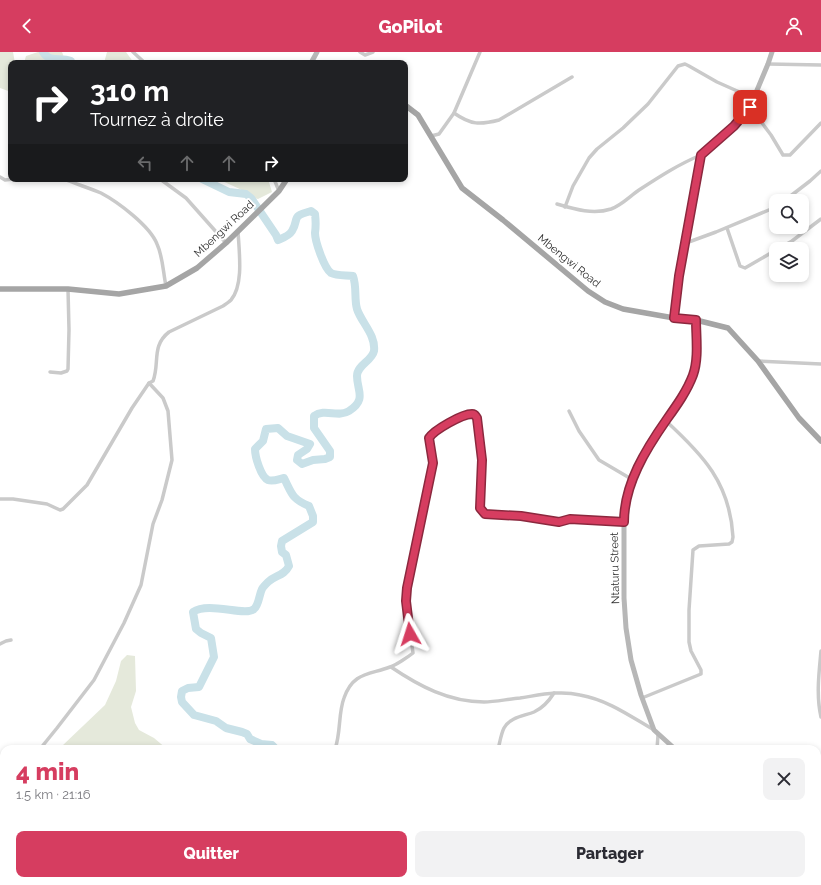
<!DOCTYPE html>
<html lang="fr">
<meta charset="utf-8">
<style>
:root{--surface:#fff;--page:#f2f2f3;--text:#2b2b33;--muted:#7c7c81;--accent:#d63d60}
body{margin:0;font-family:Raleway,sans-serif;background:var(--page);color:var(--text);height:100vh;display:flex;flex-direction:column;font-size:15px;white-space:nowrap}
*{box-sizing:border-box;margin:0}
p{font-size:13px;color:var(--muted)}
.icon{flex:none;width:22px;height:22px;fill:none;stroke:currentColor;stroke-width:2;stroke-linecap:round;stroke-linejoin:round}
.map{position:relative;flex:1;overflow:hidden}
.panel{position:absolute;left:0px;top:693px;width:821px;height:140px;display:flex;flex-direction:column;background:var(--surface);border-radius:12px 12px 0 0;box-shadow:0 2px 6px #0003}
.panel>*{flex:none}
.guide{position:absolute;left:8px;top:8px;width:400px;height:122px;border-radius:8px;box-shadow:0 2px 6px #0003;background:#202124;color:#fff;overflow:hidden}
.tools{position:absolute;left:769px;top:142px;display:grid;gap:8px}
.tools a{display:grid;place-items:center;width:40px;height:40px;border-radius:8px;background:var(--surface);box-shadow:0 2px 6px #0003;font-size:20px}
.pin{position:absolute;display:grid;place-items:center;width:34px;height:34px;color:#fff;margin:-17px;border-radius:8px;box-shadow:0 2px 6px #0006}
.me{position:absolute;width:44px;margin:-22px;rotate:354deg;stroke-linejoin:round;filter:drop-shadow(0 0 3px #0008)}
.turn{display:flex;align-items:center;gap:14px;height:84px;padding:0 16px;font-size:18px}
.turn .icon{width:52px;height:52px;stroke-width:2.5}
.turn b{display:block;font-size:28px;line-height:34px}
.lanes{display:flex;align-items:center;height:38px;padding:0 16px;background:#0003;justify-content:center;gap:20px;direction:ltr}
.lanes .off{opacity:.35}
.round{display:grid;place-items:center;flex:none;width:42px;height:42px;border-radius:8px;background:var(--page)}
.overview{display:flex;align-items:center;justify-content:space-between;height:68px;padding:0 16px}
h1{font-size:24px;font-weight:800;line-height:30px;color:var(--accent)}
.button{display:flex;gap:8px;margin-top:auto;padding:8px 16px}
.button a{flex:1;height:46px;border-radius:8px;background:var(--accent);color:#fff;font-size:16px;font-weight:800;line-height:46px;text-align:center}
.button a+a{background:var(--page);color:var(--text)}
header{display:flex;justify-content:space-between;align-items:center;height:52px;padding:0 16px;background:var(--accent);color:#fff;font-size:18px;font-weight:800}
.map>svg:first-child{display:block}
.green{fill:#e5e9db}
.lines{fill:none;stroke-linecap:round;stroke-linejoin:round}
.river{stroke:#c9e1e8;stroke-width:8}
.street{stroke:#cacaca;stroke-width:3.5}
.secondary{stroke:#b7b7b7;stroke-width:5}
.primary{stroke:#a5a5a5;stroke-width:5.5}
.route-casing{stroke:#8b283e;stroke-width:10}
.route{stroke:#d63d60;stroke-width:7}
.labels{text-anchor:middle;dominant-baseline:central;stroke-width:4;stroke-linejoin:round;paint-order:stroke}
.street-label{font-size:11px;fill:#2d2d2d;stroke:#fff}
</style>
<header><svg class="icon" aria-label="back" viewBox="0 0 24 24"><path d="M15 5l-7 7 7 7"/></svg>GoPilot<svg class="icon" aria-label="person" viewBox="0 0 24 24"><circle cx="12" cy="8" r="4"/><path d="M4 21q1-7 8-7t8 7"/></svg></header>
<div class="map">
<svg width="821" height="833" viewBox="0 0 821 833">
<rect width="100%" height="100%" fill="#fff"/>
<g class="green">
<path d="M0,0h13l2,11h-4v29l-11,-4z"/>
<path d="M38,0h24l4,11h-42l2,-7z"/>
<path d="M107,0h19l8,11h-30z"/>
<path d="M218,127h50l4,13 -14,7 -8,-2 -6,-6z"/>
<path d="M127,603l8,1 1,35 -5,16 4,16 4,7 15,8 13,11h-104l-1,-3 43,-41 11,-24 5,-20z"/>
<path d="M164,829h42l-3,4h-43z"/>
</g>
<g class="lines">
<g class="river">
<path d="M43,0c7,11 17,5 28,9v2"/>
<path d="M202,127l27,13 17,2 5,4 25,37 2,5c5,-2 11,-4 14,-9 8,-14 -2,-14 19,-20l4,3c1,8 1,12 0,19 0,8 9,35 16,40 6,3 16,2 22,3 4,11 1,23 4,33 4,13 19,26 17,42 -2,10 -17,14 -17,25 0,15 10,23 -8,35 -11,7 -24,-3 -35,5v12l16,23v6l-5,2 -12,1 -11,4 -5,-4 1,-5 9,-6 3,-5 -23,-8 -9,-8 -12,1 -3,12 -8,8c0,8 6,28 13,31 5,2 11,-1 16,-2 8,16 8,21 25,28l4,10v6l-31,19 -1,5 1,6 4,3 3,11c-5,10 -14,9 -21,16 -2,2 -5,5 -6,7 -3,6 -3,16 -8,20 -9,8 -45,-8 -61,3l3,17 5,4 10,5 3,19 -15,30 -11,1 -6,3 -1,6 1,5 12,13 22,6 10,7 16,4 5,2 3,5 11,5 11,1 4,4"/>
<path d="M404,833l1,-4"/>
</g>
<g class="street">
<path d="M133,0l12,11"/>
<path d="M360,0l5,3 8,-3"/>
<path d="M768,12l53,1"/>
<path d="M750,55l21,28 12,20h7l31,-32"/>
<path d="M454,61c17,12 26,12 45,7l73,-43"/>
<path d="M431,84l8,-2 15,-21 26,-61"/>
<path d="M0,125l5,3 9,-1"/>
<path d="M64,127c12,5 25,9 37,14 17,9 49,33 56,51 6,13 6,28 9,42"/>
<path d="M160,127l26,19 40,45"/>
<path d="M274,127l5,12"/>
<path d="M784,149l26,-20 11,-10"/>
<path d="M557,152c17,5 36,11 54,5 11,-4 19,-13 28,-19 20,-13 40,-26 62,-35"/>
<path d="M565,155l8,-21 16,-28 8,-9 26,-21 25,-24 30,-38 7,-2 4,2 28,16 36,16"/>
<path d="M727,176l13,38 5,2 31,-18"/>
<path d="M686,191l30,-11 60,-25"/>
<path d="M778,197l14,-8 29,-22"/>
<path d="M758,309l63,3"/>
<path d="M50,320l11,1 6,-2 1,-2 1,-39 -1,-41"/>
<path d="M569,359l10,20 20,29 34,20"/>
<path d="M0,447h13l34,5 13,6 3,-1 24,-24 45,-77 17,-25 4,-2c7,-18 -2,-35 16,-49l54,-26c3,-2 6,-4 8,-6 13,-15 8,-49 7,-69"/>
<path d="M0,592l6,-3 5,-1"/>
<path d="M821,599c-2,22 -5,44 0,66"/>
<path d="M391,615c28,19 58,35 93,35 11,0 24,-3 36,-4 20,-3 40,-8 60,-3 28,5 50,21 74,35"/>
<path d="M642,646l59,-24v-4l-10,-19 -2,-9v-32l4,-60 6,-4 30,-2 3,-2 1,-5c-3,-54 -30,-82 -67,-116"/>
<path d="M40,697l17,-21 37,-48 30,-57 17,-38 12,-61 9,-24 10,-40 -4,-49 -5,-13 -14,-15"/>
<path d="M335,697c6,-16 3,-35 9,-51 9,-26 25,-23 46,-31 6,-2 18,-10 23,-14l-7,-52 1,-13 26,-125 -4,-22 1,-6 24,-15 17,-6 5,2 6,44 -3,43 1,5 5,6 36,2 38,6 11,-3 54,2"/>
<path d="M498,697c2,-7 3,-15 6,-21 6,-11 20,-12 30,-16 9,-4 15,-11 20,-19"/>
<path d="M657,697l1,-14"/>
<path d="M0,727l4,-6"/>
<path d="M788,829l7,4"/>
<path d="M593,833l1,-4"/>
<path d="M779,833l2,-4"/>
</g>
<g class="secondary">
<path d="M311,11l6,-11"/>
<path d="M674,266l5,-42 22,-121 33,-28 16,-20 18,-43 4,-12"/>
<path d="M675,697l-21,-19 -13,-35 -10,-35 -5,-32 -2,-30v-80l4,-24 12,-32 11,-19 32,-47 11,-22 2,-19v-35"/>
<path d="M817,758l4,2"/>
</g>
<g class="primary">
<path d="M405,53l13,10 44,73 41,32 85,71 17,11 18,7 51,9 22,2 32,8 30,33 41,57 22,23"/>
<path d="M0,237h68l51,5 47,-8 31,-18 29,-25 53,-52 8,-12"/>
</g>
</g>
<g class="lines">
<g class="route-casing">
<path id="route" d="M410,582l-4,-33 1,-13 26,-125 -4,-25c5,-8 33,-24 43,-24 3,0 3,1 5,4l5,42 -2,48 5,6 36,2 38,6 11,-3 54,3c0,-38 22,-73 43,-103 10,-14 20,-28 26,-44 6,-17 3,-38 3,-55l-22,-2 5,-42 22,-121 33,-29 16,-19"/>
</g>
<use href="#route" class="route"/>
</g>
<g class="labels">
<g class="street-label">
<text transform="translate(224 177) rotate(-43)">Mbengwi Road</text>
<text transform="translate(569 209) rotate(39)">Mbengwi Road</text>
<text transform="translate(615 516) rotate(-91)">Ntaturu Street</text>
</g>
</g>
</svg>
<div class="tools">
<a><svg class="icon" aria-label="search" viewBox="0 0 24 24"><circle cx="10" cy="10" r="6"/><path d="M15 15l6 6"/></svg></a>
<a><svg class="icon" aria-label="layers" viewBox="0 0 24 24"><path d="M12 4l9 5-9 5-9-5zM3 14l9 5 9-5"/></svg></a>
</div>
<div class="pin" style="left:750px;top:55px;background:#d93025"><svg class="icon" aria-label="arrive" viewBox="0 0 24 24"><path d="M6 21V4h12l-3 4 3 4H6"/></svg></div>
<svg class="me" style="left:410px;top:582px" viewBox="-20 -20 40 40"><path d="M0-17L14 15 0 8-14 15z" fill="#d63d60" stroke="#fff" stroke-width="4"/></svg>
<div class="guide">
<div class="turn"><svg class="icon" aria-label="right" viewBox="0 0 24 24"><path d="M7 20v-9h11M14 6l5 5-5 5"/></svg><div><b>310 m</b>Tournez à droite</div></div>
<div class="lanes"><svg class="icon off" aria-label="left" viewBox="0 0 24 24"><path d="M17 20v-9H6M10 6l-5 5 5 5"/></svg><svg class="icon off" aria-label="ahead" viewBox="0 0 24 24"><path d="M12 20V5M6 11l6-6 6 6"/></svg><svg class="icon off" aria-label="ahead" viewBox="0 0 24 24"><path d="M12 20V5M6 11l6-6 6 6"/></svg><svg class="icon" aria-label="right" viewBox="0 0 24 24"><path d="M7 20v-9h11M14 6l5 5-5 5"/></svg></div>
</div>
<section class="panel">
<div class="overview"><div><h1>4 min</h1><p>1.5 km · 21:16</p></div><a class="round"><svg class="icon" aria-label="close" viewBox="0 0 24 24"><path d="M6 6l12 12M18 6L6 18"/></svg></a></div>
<div class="button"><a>Quitter</a><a>Partager</a></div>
</section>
</div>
